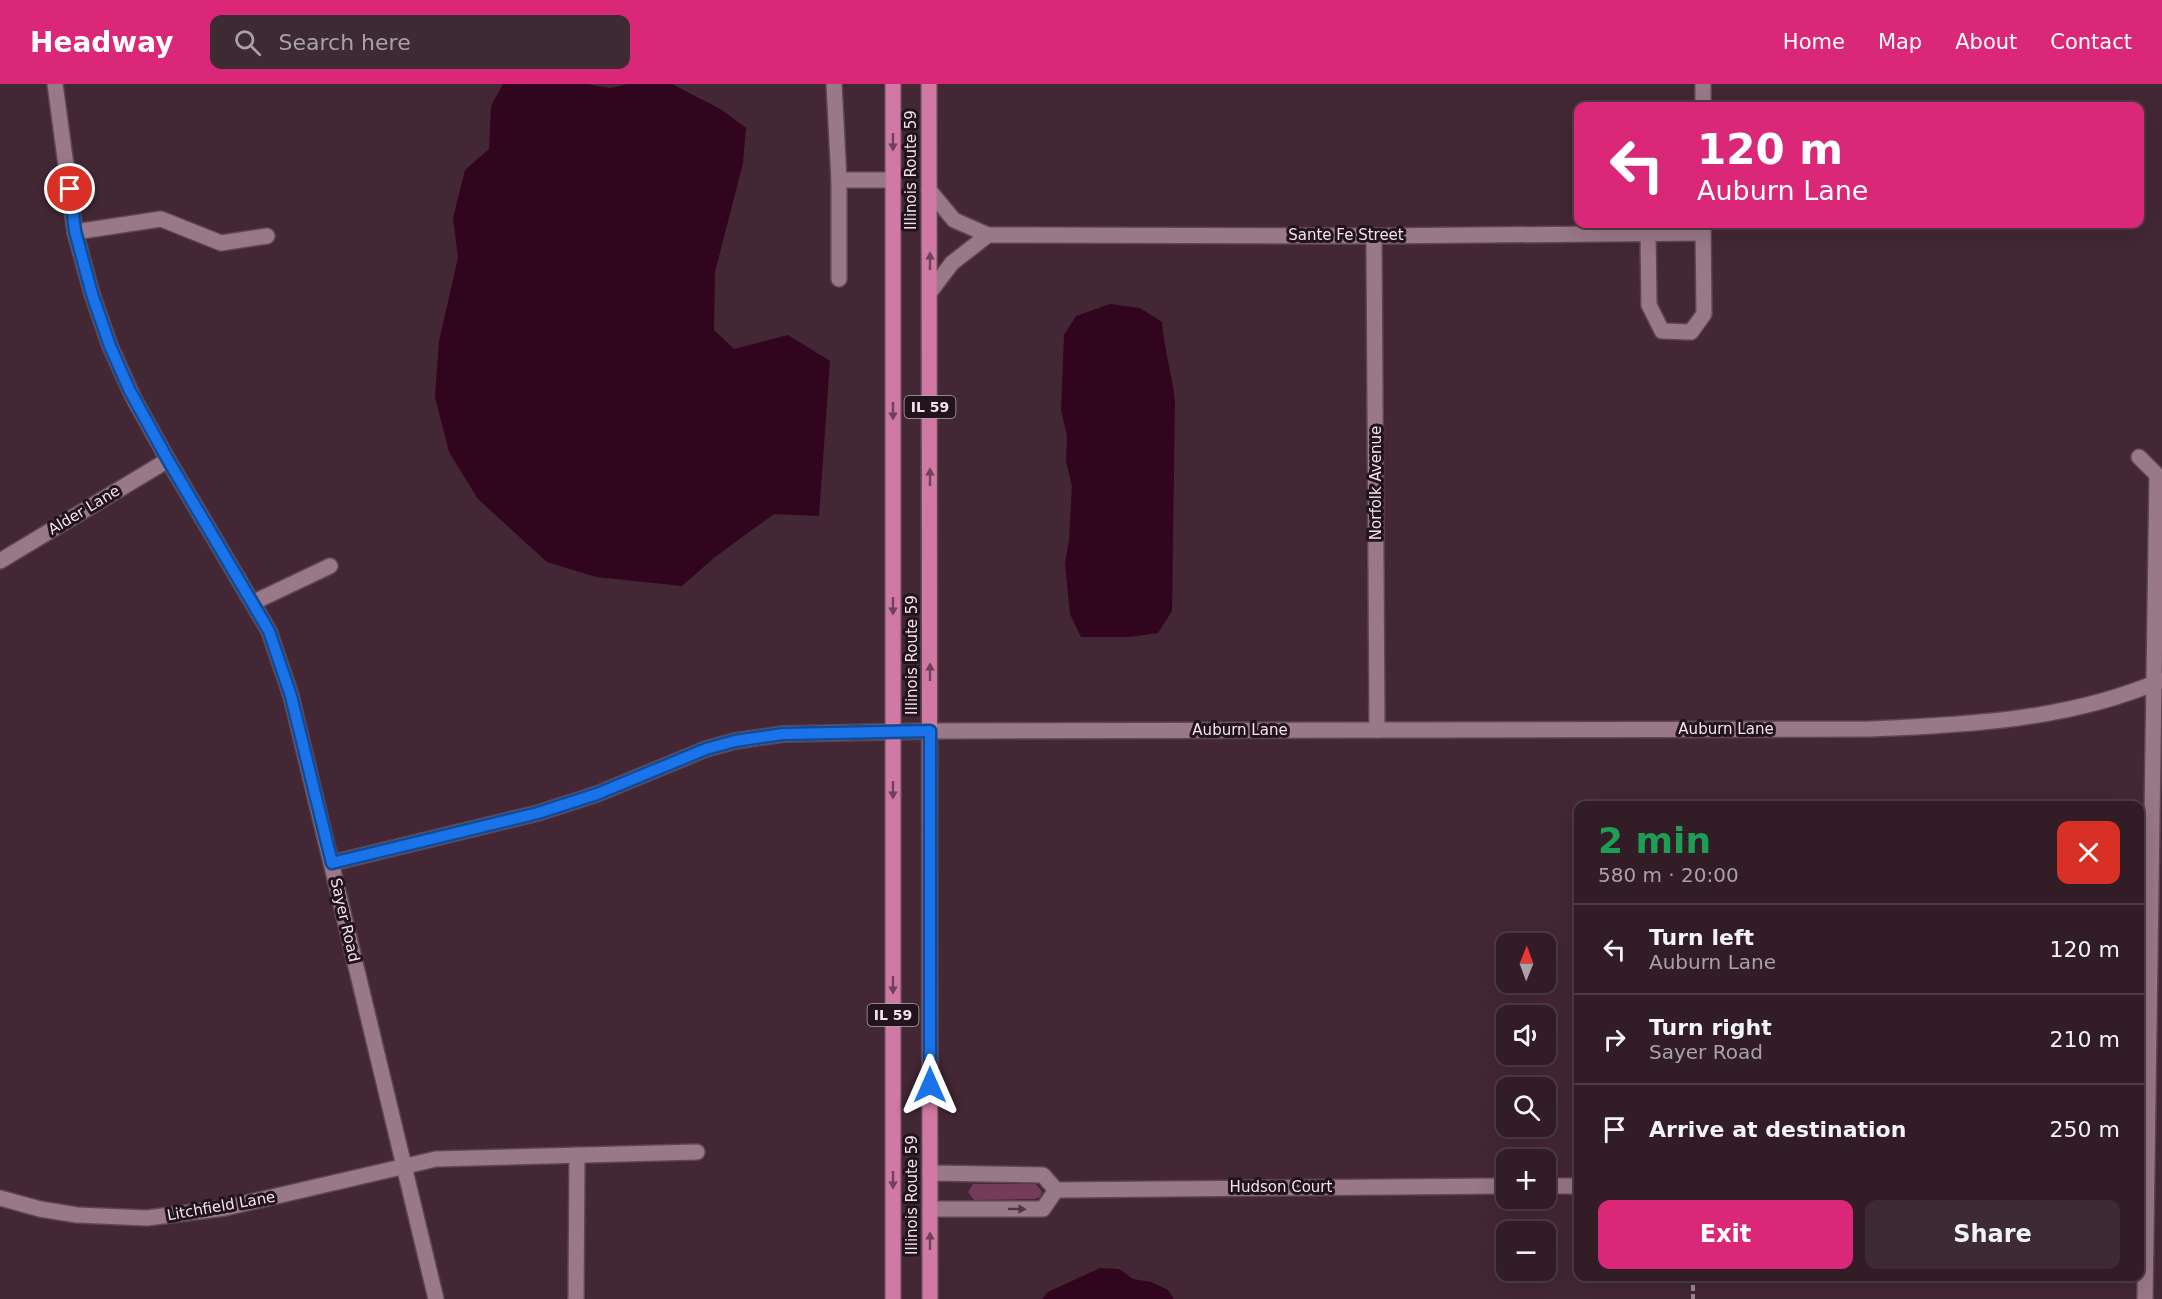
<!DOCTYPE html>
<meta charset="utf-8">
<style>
:root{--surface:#321d27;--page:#3d2a33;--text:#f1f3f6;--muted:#a8a2a7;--line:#4d3b44;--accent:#db2777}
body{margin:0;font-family:"DejaVu Sans",sans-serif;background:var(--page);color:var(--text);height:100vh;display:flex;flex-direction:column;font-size:22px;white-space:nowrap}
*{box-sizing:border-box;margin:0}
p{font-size:20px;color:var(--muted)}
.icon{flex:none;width:33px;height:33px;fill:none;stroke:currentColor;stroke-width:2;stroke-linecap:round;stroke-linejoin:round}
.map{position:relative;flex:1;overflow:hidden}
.sheet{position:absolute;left:1574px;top:717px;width:570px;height:480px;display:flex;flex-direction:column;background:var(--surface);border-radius:12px;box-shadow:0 6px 24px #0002,0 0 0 2px var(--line)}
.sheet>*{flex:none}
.banner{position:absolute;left:1574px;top:18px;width:570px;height:126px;border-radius:12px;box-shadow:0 6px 24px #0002,0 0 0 2px var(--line);background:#db2777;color:#fff;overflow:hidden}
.needle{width:39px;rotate:1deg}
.controls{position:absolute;left:1496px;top:849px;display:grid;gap:12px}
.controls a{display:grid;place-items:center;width:60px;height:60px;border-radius:12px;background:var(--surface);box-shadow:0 6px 24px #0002,0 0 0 2px var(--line);font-size:30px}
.pin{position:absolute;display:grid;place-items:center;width:51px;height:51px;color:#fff;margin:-26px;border:3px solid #fff;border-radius:50%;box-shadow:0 2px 6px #0007}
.me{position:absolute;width:66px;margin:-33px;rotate:0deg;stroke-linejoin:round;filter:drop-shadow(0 0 4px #0008)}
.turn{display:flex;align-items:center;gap:21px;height:126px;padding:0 24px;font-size:27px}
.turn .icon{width:78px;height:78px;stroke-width:2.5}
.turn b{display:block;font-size:42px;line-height:51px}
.round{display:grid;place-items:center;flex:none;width:63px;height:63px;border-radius:12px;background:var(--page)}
.summary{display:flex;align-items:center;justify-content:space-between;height:102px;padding:0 24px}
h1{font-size:36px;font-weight:700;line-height:45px;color:#1e9e55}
.action{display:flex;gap:12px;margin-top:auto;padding:12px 24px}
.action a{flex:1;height:69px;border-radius:12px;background:var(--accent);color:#fff;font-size:24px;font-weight:700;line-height:69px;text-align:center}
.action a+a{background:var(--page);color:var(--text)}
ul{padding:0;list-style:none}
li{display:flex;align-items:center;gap:18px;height:90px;padding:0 24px;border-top:2px solid var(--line)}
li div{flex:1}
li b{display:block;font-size:22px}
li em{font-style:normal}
header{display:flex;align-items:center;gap:36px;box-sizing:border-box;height:84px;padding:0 30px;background:var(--accent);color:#fff}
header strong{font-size:28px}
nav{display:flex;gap:33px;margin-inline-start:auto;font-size:21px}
.search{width:420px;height:54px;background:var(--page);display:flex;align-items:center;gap:15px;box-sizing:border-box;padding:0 21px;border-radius:12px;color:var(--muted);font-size:22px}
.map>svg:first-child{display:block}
.green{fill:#763b59}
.water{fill:#30051d}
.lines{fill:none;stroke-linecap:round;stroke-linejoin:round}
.minor-casing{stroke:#5d4652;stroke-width:18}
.major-casing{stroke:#5d4652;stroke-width:18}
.path{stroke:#9c858f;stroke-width:4;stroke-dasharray:6 3;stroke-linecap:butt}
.minor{stroke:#997887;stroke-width:15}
.major{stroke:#d079a4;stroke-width:15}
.oneway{fill:#704158}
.oneway2{fill:#4b3740}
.route-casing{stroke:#114b97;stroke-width:15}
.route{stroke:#1a73e8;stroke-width:10}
.labels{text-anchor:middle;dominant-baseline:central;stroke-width:6;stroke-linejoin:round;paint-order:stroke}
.shield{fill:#21141a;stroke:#b5a4ac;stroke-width:1.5}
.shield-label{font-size:14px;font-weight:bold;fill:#f5e2ea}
.street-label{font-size:15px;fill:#f5e2ea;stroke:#21141a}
</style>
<header>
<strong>Headway</strong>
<div class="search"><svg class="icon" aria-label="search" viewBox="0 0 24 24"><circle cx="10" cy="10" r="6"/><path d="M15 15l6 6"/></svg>Search here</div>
<nav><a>Home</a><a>Map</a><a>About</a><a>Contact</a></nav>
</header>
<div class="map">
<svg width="2162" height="1215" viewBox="0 0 2162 1215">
<rect width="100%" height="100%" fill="#432734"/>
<path class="green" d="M973,1100h63l6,8 -2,5 -5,2 -61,1 -6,-8z"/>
<g class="water">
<path d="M503,0h83l24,4 18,-4h44l50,26 24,18 -3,35 -28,109 -1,58 20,19 54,-14 42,26 -11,155 -45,-2 -59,43 -33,29 -86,-9 -49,-15 -69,-63 -29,-47 -14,-55 4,-56 19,-83 -5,-40 12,-48 24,-21 2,-43z"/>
<path d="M1110,220l30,4 22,14c2,27 10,52 13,79l-3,210 -14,22 -28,4h-49l-11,-23 -5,-50 4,-24 3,-54 -6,-25 1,-25 -6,-26 3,-75 12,-19z"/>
<path d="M1100,1184l19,1 14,10 18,3 17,8 6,9h-132l6,-7z"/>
</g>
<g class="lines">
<g class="minor-casing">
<g id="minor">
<path d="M55,0l20,148 17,62 18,52 23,51 35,63 101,171 22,65 145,603"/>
<path d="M834,0l5,96v99"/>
<path d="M1703,22v-22"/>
<path d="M839,96h54"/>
<path d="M929,106l25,30 34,15 386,1 329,-3"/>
<path d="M75,148l86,-13 60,24 46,-7"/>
<path d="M1648,150l1,71 13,26 29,1 13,-18 -1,-90"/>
<path d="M1374,152l3,494"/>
<path d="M930,208l22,-29 36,-28"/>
<path d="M2139,373l18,18 -12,824"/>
<path d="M0,477l168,-101"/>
<path d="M254,518l76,-36"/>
<path d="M332,779l206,-50 59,-19 109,-45 29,-8 48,-7 147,-3 939,-2c99,-4 201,-9 293,-49"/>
<path d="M930,1089l113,2 13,15"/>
<path d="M1545,1102h33"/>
<path d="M1056,1106l450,-4"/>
<path d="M0,1114l40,11 37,6 70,3 78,-10 211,-49 261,-7"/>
<path d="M930,1125h113l13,-19"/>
<path d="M576,1215l1,-144"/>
</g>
</g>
<g class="major-casing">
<g id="major">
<path d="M893,0v1215"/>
<path d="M929,0l1,1215"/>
</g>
</g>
<path class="path" d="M1693,1192v23"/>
<use href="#minor" class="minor"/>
<use href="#major" class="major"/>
</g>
<defs><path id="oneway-solid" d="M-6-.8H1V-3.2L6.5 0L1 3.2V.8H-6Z" transform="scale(1.5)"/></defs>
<g class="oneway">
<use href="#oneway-solid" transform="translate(893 58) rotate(90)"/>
<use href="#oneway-solid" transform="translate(930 177) rotate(-90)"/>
<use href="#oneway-solid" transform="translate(893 327) rotate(90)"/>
<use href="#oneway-solid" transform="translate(930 393) rotate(-90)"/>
<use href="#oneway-solid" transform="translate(893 522) rotate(90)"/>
<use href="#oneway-solid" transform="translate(930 588) rotate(-90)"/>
<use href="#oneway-solid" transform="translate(893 706) rotate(90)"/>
<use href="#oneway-solid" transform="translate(893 901) rotate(90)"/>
<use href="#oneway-solid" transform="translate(893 1096) rotate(90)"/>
<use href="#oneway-solid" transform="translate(930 1157) rotate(-90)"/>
</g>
<use class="oneway2" href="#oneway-solid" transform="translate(1017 1125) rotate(1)"/>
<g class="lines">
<g class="route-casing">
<path id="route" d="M70,105l5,42 17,63 18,52 20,45 38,69 101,171 22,65 41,167 206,-50 59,-19 109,-45 29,-8 48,-7 147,-3v354"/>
</g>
<use href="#route" class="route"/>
</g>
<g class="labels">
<g class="shield">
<rect x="904.5" y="312" width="51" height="22" rx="4.5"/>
<rect x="867.5" y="920" width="51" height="22" rx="4.5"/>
</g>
<g class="shield-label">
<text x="930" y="323">IL 59</text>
<text x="893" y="931">IL 59</text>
</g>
<g class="street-label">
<text transform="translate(911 86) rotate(-90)">Illinois Route 59</text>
<text x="1346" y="151">Sante Fe Street</text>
<text transform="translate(1376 399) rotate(-90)">Norfolk Avenue</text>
<text transform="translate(84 426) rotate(-31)">Alder Lane</text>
<text transform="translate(912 571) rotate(-90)">Illinois Route 59</text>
<text x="1726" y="645">Auburn Lane</text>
<text x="1240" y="646">Auburn Lane</text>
<text transform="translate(345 836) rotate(77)">Sayer Road</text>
<text x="1281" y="1103">Hudson Court</text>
<text transform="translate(912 1111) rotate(-90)">Illinois Route 59</text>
<text transform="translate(221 1122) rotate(-10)">Litchfield Lane</text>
</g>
</g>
</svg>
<div class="controls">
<a><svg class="needle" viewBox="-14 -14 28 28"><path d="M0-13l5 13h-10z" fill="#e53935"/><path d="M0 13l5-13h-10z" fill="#a8a2a7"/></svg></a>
<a><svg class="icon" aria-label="sound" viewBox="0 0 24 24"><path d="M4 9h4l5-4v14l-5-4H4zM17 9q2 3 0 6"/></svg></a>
<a><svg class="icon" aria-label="search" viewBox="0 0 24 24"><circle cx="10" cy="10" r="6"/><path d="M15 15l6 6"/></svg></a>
<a>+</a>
<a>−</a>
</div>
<div class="pin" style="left:70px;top:105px;background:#d93025"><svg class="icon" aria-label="arrive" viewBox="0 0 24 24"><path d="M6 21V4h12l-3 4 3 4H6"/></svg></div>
<svg class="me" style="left:930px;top:1001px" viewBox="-20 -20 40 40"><path d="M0-17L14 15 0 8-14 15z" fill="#1a73e8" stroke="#fff" stroke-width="4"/></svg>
<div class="banner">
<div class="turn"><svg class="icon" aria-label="left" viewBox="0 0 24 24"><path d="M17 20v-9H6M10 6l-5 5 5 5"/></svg><div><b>120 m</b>Auburn Lane</div></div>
</div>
<section class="sheet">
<div class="summary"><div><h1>2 min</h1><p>580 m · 20:00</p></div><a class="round" style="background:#d93025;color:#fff"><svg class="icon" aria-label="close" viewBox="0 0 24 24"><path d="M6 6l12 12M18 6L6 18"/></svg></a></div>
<ul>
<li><svg class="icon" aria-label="left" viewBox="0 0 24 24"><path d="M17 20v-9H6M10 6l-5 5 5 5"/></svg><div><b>Turn left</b><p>Auburn Lane</p></div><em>120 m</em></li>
<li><svg class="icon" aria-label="right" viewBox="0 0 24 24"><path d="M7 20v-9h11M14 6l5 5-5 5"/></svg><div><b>Turn right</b><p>Sayer Road</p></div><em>210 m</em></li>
<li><svg class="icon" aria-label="arrive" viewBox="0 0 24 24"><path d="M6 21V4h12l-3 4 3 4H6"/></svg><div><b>Arrive at destination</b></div><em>250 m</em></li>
</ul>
<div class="action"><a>Exit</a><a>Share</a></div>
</section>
</div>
